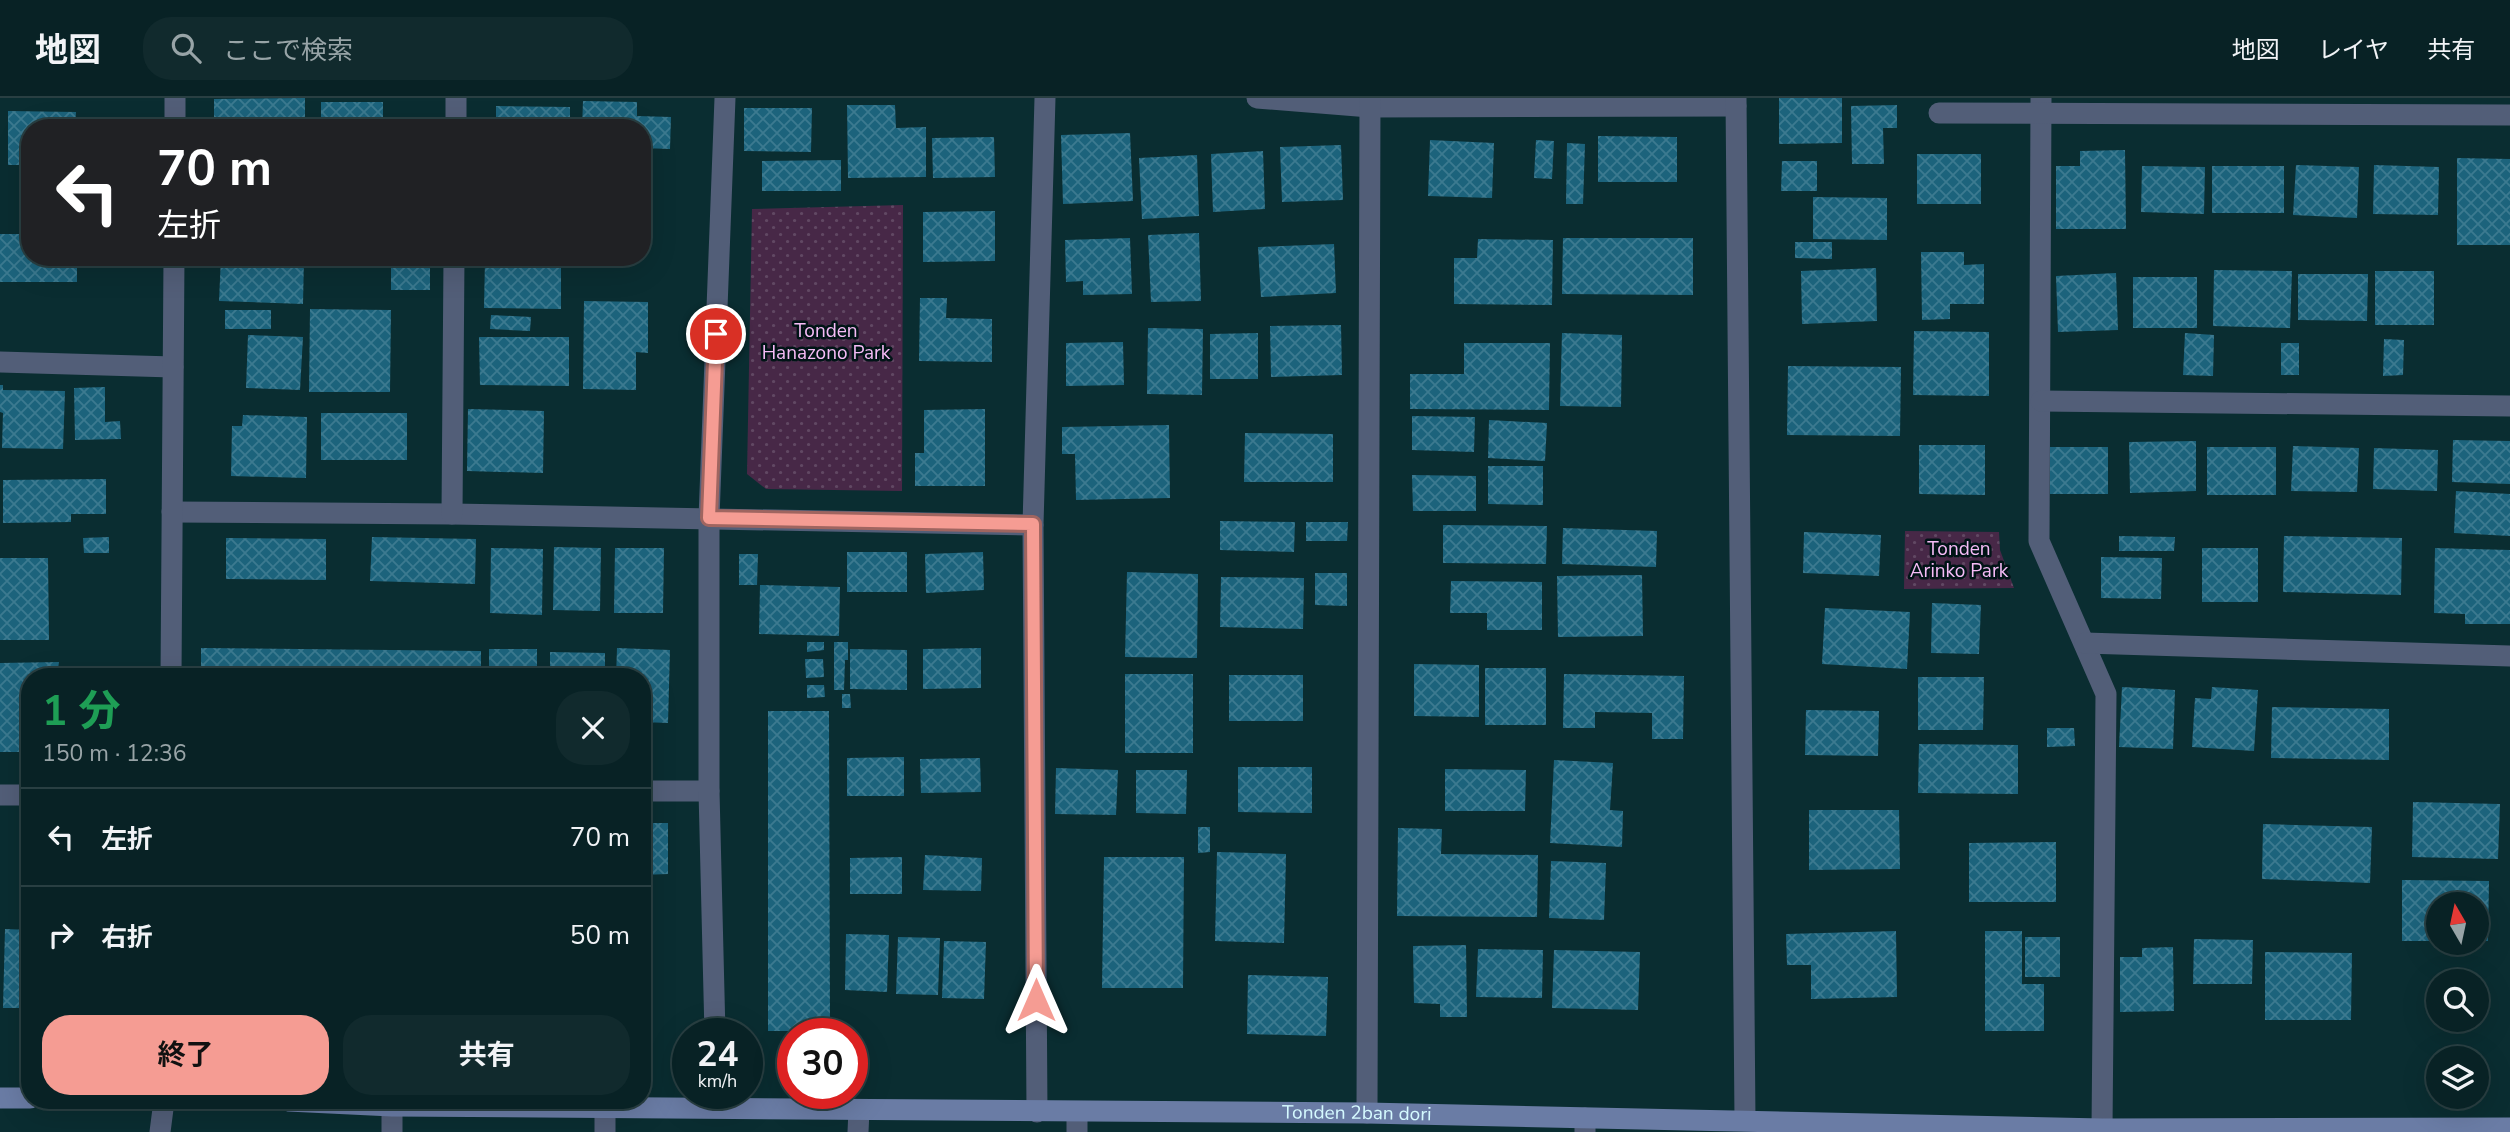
<!DOCTYPE html>
<html lang="ja">
<meta charset="utf-8">
<style>
:root{--surface:#082225;--page:#112a2d;--text:#f1f3f6;--muted:#98a4a7;--line:#293f42;--accent:#f59c93}
body{margin:0;font-family:"Nunito Sans","Noto Sans JP",sans-serif;background:var(--page);color:var(--text);height:100vh;display:flex;flex-direction:column;font-size:26px;white-space:nowrap}
*{box-sizing:border-box;margin:0}
p{font-size:23px;color:var(--muted)}
.icon{flex:none;width:38px;height:38px;fill:none;stroke:currentColor;stroke-width:2;stroke-linecap:round;stroke-linejoin:round}
.map{position:relative;flex:1;overflow:hidden}
.panel{position:absolute;left:21px;top:570px;width:630px;height:441px;display:flex;flex-direction:column;background:var(--surface);border-radius:28px;box-shadow:0 7px 28px #0002,0 0 0 2px var(--line)}
.panel>*{flex:none}
.hud{position:absolute;left:21px;top:21px;width:630px;height:147px;border-radius:28px;box-shadow:0 7px 28px #0002,0 0 0 2px var(--line);background:#202124;color:#fff;overflow:hidden}
.needle{width:46px;rotate:351deg}
.fabs{position:absolute;left:2426px;top:794px;display:grid;gap:14px}
.fabs a{display:grid;place-items:center;width:63px;height:63px;border-radius:50%;background:var(--surface);box-shadow:0 7px 28px #0002,0 0 0 2px var(--line);font-size:35px}
.speed{position:absolute;left:672px;top:920px;display:flex;gap:14px;font-size:35px;font-weight:700;text-align:center}
.speed>*{display:grid;place-content:center;width:91px;height:91px;border-radius:50%;background:var(--surface);box-shadow:0 7px 28px #0002,0 0 0 2px var(--line);line-height:1}
.speed small{font-size:18px;font-weight:400}
.speed .limit{border:10px solid #d22;background:#fff;color:#111}
.pin{position:absolute;display:grid;place-items:center;width:60px;height:60px;color:#fff;margin:-30px;border:4px solid #fff;border-radius:50%;box-shadow:0 2px 7px #0007}
.me{position:absolute;width:77px;margin:-38px;rotate:0deg;stroke-linejoin:round;filter:drop-shadow(0 0 5px #0008)}
.turn{display:flex;align-items:center;gap:24px;height:147px;padding:0 21px;font-size:32px}
.turn .icon{width:91px;height:91px;stroke-width:2.5}
.turn b{display:block;font-size:49px;line-height:60px}
.round{display:grid;place-items:center;flex:none;width:74px;height:74px;border-radius:28px;background:var(--page)}
.overview{display:flex;align-items:center;justify-content:space-between;height:119px;padding:0 21px}
h1{font-size:42px;font-weight:700;line-height:52px;color:#1e9e55}
.action{display:flex;gap:14px;margin-top:auto;padding:14px 21px}
.action a{flex:1;height:80px;border-radius:28px;background:var(--accent);color:#111;font-size:28px;font-weight:700;line-height:80px;text-align:center}
.action a+a{background:var(--page);color:var(--text)}
ul{padding:0;list-style:none}
li{display:flex;align-items:center;gap:21px;height:98px;padding:0 21px;border-top:2px solid var(--line)}
li div{flex:1}
li b{display:block;font-size:26px}
li em{font-style:normal}
header{display:flex;align-items:center;gap:42px;box-sizing:border-box;height:98px;padding:0 35px;background:var(--surface);border-bottom:2px solid var(--line)}
header strong{font-size:33px}
nav{display:flex;gap:38px;margin-inline-start:auto;font-size:24px}
.search{width:490px;height:63px;background:var(--page);display:flex;align-items:center;gap:18px;box-sizing:border-box;padding:0 24px;border-radius:28px;color:var(--muted);font-size:26px}
.map>svg:first-child{display:block}
.grass{fill:url(#grass-dots)}
.building{fill:url(#building-cross-hatch)}
.lines{fill:none;stroke-linecap:round;stroke-linejoin:round}
.street{stroke:#525e78;stroke-width:21}
.secondary{stroke:#6a7ca5;stroke-width:21}
.route-casing{stroke:#9f6560;stroke-width:18}
.route{stroke:#f59c93;stroke-width:12}
.labels{text-anchor:middle;dominant-baseline:central;stroke-width:5;stroke-linejoin:round;paint-order:stroke}
.park-label{font-size:19px;fill:#f6bcf7;stroke:#001416}
.street-label{font-size:19px;fill:#d5faff;stroke:#001416}
</style>
<header>
<strong>地図</strong>
<div class="search"><svg class="icon" aria-label="search" viewBox="0 0 24 24"><circle cx="10" cy="10" r="6"/><path d="M15 15l6 6"/></svg>ここで検索</div>
<nav><a>地図</a><a>レイヤ</a><a>共有</a></nav>
</header>
<div class="map">
<svg width="2510" height="1034" viewBox="0 0 2510 1034">
<defs>
<pattern id="grass-dots" width="8" height="8" patternUnits="userSpaceOnUse" patternTransform="scale(1.75)"><rect width="8" height="8" fill="#472847"/><path d="M2 2h.1M6 6h.1" fill="none" stroke="#614863" stroke-width="1.8" stroke-linecap="round"/></pattern>
<pattern id="building-cross-hatch" width="8" height="8" patternUnits="userSpaceOnUse" patternTransform="scale(1.75)"><rect width="8" height="8" fill="#1c637c"/><path d="M0 0l8 8M0 8l8-8" fill="none" stroke="#3c7a90"/></pattern>
</defs>
<rect width="100%" height="100%" fill="#0a2d31"/>
<g class="grass">
<path d="M903,107l-1,286 -136,-2 -19,-15 5,-265z"/>
<path d="M1905,433l94,1 1,18 14,38 -110,1z"/>
</g>
<g class="building">
<path d="M305,0v30h-91v-29z"/>
<path d="M1779,0h63v45l-63,1z"/>
<path d="M583,3l54,1v14l34,1 -1,32 -28,-1v-20h-60z"/>
<rect x="321" y="4" width="62" height="26"/>
<path d="M847,7h48l1,23 30,-1v50l-78,1z"/>
<path d="M1897,7v23h-14l1,36h-32l-1,-58z"/>
<path d="M496,8l74,1v21h-74z"/>
<path d="M744,10h68l-1,44 -67,-1z"/>
<path d="M8,13l68,1 -1,16h-45v37h-22z"/>
<path d="M1130,35l3,68 -70,3 -2,-69z"/>
<path d="M1598,38l79,1v45h-79z"/>
<path d="M994,39l1,40 -62,1 -1,-40z"/>
<path d="M1430,42l64,3 -2,55 -64,-2z"/>
<path d="M1536,42l18,1 -2,38 -18,-1z"/>
<path d="M1567,45l18,1 -2,60h-17z"/>
<path d="M1341,47l2,55 -61,2 -2,-55z"/>
<path d="M2125,52l1,79h-70v-63h24v-15z"/>
<path d="M1263,53l2,58 -52,3 -2,-58z"/>
<rect x="1917" y="56" width="64" height="50"/>
<path d="M1197,57l2,61 -57,3 -3,-61z"/>
<path d="M2457,60l53,1v86h-53z"/>
<path d="M841,62v31h-79v-30z"/>
<path d="M1782,63h35v30h-36z"/>
<path d="M2296,67l63,2 -2,51 -64,-3z"/>
<path d="M2374,67l65,2 -1,48 -65,-1z"/>
<path d="M2142,68l63,1 -1,47 -63,-2z"/>
<rect x="2212" y="68" width="72" height="47"/>
<path d="M1813,99l74,1v42l-74,-1z"/>
<path d="M995,113v50l-72,1v-50z"/>
<path d="M1199,135l2,68 -50,1 -3,-67z"/>
<path d="M0,136h30v23h47v25h-77z"/>
<path d="M1130,140l2,56 -49,1v-14l-17,1 -1,-42z"/>
<path d="M1563,140h130v57l-131,-1z"/>
<path d="M1478,141l75,1 -1,65 -98,-1v-46h23z"/>
<path d="M1795,144h37v17l-37,-1z"/>
<path d="M1334,146l2,49 -75,4 -3,-50z"/>
<path d="M1921,154h43v13l20,-1v40h-34v15l-28,1z"/>
<path d="M221,159l83,1 -1,46 -84,-3z"/>
<rect x="391" y="159" width="39" height="33"/>
<path d="M485,161h76v50l-77,-1z"/>
<path d="M1876,170l1,53 -75,3 -1,-53z"/>
<path d="M2214,172l78,1 -2,57 -77,-2z"/>
<rect x="2375" y="173" width="59" height="54"/>
<path d="M2116,175l2,57 -60,2 -2,-56z"/>
<path d="M2298,176h70l-1,47 -69,-1z"/>
<rect x="2133" y="179" width="64" height="51"/>
<path d="M920,200h27l-1,20 46,1v43l-73,-1z"/>
<path d="M584,203l64,1v51l-12,-1v38l-53,-1z"/>
<path d="M310,211l81,1 -1,82h-81z"/>
<rect x="225" y="212" width="46" height="19"/>
<path d="M491,217l40,2 -1,14 -40,-2z"/>
<path d="M1341,227l1,50 -71,2 -1,-51z"/>
<path d="M1148,230l55,1 -1,66 -55,-1z"/>
<path d="M1914,233l75,1v64l-76,-1z"/>
<path d="M1258,235v46h-48v-45z"/>
<path d="M1562,235l60,2 -1,72 -61,-1z"/>
<path d="M2185,235l29,2 -1,41 -30,-1z"/>
<path d="M248,237l55,2 -3,53 -54,-2z"/>
<path d="M479,239h90v49l-89,-1z"/>
<path d="M2384,241l20,1 -1,35 -20,1z"/>
<path d="M1123,244l1,43 -58,1v-43z"/>
<path d="M1464,245h86l-1,67 -139,-1v-35h54z"/>
<rect x="2281" y="245" width="18" height="32"/>
<path d="M1788,268l113,1 -1,69 -113,-1z"/>
<path d="M0,287h3v5l62,1 -2,58 -61,-1 1,-35 -3,-1z"/>
<path d="M105,289v35l15,-1 1,18 -46,1 -1,-52z"/>
<path d="M468,311l76,2 -1,62 -76,-2z"/>
<path d="M985,311v77h-70v-33h9v-43z"/>
<rect x="321" y="315" width="86" height="47"/>
<path d="M243,317l64,2 -1,61 -75,-2 1,-50h10z"/>
<path d="M1412,318l63,1 -1,35 -62,-2z"/>
<path d="M1489,322l58,3 -2,38 -57,-3z"/>
<path d="M1169,327l1,73 -94,2 -1,-46h-13v-27z"/>
<path d="M1245,335l88,1v48h-89z"/>
<path d="M2453,342l57,1v43l-58,-2z"/>
<path d="M2196,343v50l-66,2 -1,-51z"/>
<path d="M1919,347h66v50l-66,-1z"/>
<path d="M2293,348l66,2 -2,44 -66,-1z"/>
<rect x="2050" y="349" width="58" height="47"/>
<rect x="2207" y="349" width="69" height="48"/>
<path d="M2374,350l64,2 -1,41 -64,-2z"/>
<path d="M1488,368h55v39l-55,-1z"/>
<path d="M1412,377l64,1v35h-63z"/>
<path d="M106,381v35h-35v8l-68,1v-43z"/>
<path d="M2456,393l54,3v42l-56,-3z"/>
<path d="M1220,423l75,1 -1,30 -74,-2z"/>
<path d="M1306,424h42l-1,19h-41z"/>
<path d="M1443,427l104,1 -1,38 -103,-1z"/>
<path d="M1563,430l94,3 -1,36 -94,-3z"/>
<path d="M1804,434l77,3 -2,41 -76,-3z"/>
<path d="M2119,438l56,1 -1,14h-55z"/>
<path d="M2284,438l118,2 -1,57 -118,-3z"/>
<path d="M109,439v16h-25l-1,-15z"/>
<path d="M372,439l104,2 -1,45 -105,-3z"/>
<path d="M226,440l100,1v41l-100,-1z"/>
<path d="M554,449l47,1 -1,63 -47,-1z"/>
<path d="M491,450l52,1 -1,66 -52,-2z"/>
<path d="M615,450h49l-1,65h-49z"/>
<rect x="2202" y="450" width="56" height="54"/>
<path d="M2435,450l75,2v74h-45v-10l-31,-1z"/>
<rect x="847" y="454" width="60" height="40"/>
<path d="M983,454l1,38 -58,3 -1,-39z"/>
<path d="M739,456h19l-1,31h-18z"/>
<path d="M2101,459l61,1 -1,41 -60,-1z"/>
<path d="M0,460h48l1,82h-49z"/>
<path d="M1127,474l71,2 -1,84 -72,-1z"/>
<path d="M1315,475h32v33l-32,-1z"/>
<path d="M1642,477l1,61 -85,1 -1,-61z"/>
<path d="M1221,479l83,1 -1,51 -83,-2z"/>
<path d="M1451,483l91,1v48h-55v-17h-37z"/>
<path d="M760,487l80,2 -1,49 -80,-2z"/>
<path d="M1932,505l49,2 -2,49 -48,-1z"/>
<path d="M1825,510l85,4 -3,57 -85,-5z"/>
<path d="M807,544h17v8l-17,2z"/>
<path d="M834,544h14v18h-3l-1,30h-10z"/>
<path d="M201,550l280,3v26h-280z"/>
<path d="M617,550l53,2 -2,73 -26,-1v-45h-26z"/>
<path d="M981,550v40l-58,1v-40z"/>
<rect x="489" y="551" width="48" height="28"/>
<path d="M850,551l57,1v40l-57,-1z"/>
<path d="M550,554l55,1v24h-55z"/>
<path d="M805,561h18l1,18 -18,1z"/>
<path d="M59,564l-1,7h37v8h-65v75h-30v-89z"/>
<path d="M1414,566l65,1v52l-65,-1z"/>
<rect x="1485" y="570" width="61" height="57"/>
<rect x="1125" y="576" width="68" height="79"/>
<path d="M1564,576l120,2 -1,63h-31v-26l-57,-1v16h-32z"/>
<rect x="1229" y="577" width="74" height="46"/>
<path d="M1918,579h66l-1,53h-65z"/>
<path d="M807,587h17l1,12 -18,1z"/>
<path d="M2122,589l53,3 -2,59 -54,-2z"/>
<path d="M2212,589l46,3 -4,61 -62,-4 3,-49 16,1z"/>
<path d="M842,596h8l1,14h-9z"/>
<path d="M2272,609l117,2v51l-118,-2z"/>
<path d="M1806,612l73,1 -1,45 -73,-1z"/>
<path d="M768,613h61l1,320h-62z"/>
<path d="M2047,630h27l1,18 -28,1z"/>
<path d="M1919,646l99,1v49l-100,-1z"/>
<path d="M904,659v39h-57v-38z"/>
<path d="M980,660l1,34 -60,1 -1,-34z"/>
<path d="M1554,662l59,3 -3,47 13,1 -1,36 -72,-4z"/>
<path d="M1238,669h74v46l-74,-1z"/>
<path d="M1056,670l62,2 -2,45 -61,-1z"/>
<path d="M1445,671l81,1 -1,41h-80z"/>
<path d="M1136,672h51l-1,44 -50,-1z"/>
<path d="M2413,704l87,2 -2,55 -86,-2z"/>
<path d="M1809,712h90l1,59 -91,1z"/>
<path d="M23,725h7v86h-8z"/>
<path d="M642,725h26v51l-26,1z"/>
<path d="M2263,726l109,3 -2,56 -108,-4z"/>
<path d="M1198,729h12v25l-12,1z"/>
<path d="M1398,730l44,1 -1,25 97,1 -1,62 -140,-1z"/>
<path d="M2056,744v60h-87v-59z"/>
<path d="M1217,754l69,2 -2,89 -69,-2z"/>
<path d="M925,757l57,3 -1,33 -58,-1z"/>
<path d="M902,759v37h-52v-36z"/>
<path d="M1104,759h80l-1,131h-81z"/>
<path d="M1551,763l55,2 -2,57 -55,-2z"/>
<path d="M2402,782l87,1 -1,60h-12v-36h-38v36h-36z"/>
<path d="M5,831l25,1v78h-27z"/>
<path d="M1896,833l1,66 -86,2v-34h-24l-1,-31z"/>
<path d="M1985,833h37v53h22v47h-59z"/>
<path d="M846,836l43,1 -2,57 -42,-2z"/>
<path d="M898,839l42,1 -2,57 -42,-1z"/>
<rect x="2025" y="839" width="35" height="40"/>
<path d="M2194,841l59,1 -1,44h-59z"/>
<path d="M944,843l42,1 -2,57 -42,-1z"/>
<path d="M1466,847l1,72h-27v-13l-26,-1 -1,-57z"/>
<path d="M2173,849l1,64 -54,1v-55h22v-9z"/>
<path d="M1478,851l65,1 -1,48 -66,-1z"/>
<path d="M1554,852l86,2 -2,58 -86,-2z"/>
<path d="M2265,854l87,1 -1,67h-86z"/>
<path d="M1248,877l80,2 -2,59 -79,-2z"/>
</g>
<g class="lines">
<g class="street">
<path d="M1257,0l113,9 366,-1"/>
<path d="M1736,0l9,1022"/>
<path d="M2041,0l-2,443 67,153 -4,435"/>
<path d="M1939,15l571,2"/>
<path d="M175,30v-30"/>
<path d="M456,30v-30"/>
<path d="M0,264l173,5"/>
<path d="M2041,303l469,5"/>
<path d="M172,414l280,2 581,11"/>
<path d="M452,416l2,-257"/>
<path d="M2085,545l425,13"/>
<path d="M171,579l3,-420"/>
<path d="M642,693h67"/>
<path d="M0,697h30"/>
<path d="M715,936l-6,-243v-273l16,-420"/>
<path d="M1037,1014l-4,-587 12,-427"/>
<path d="M1367,1015l3,-1015"/>
<path d="M160,1034l4,-31"/>
<path d="M392,1034v-26"/>
<path d="M605,1034v-24"/>
<path d="M858,1034l1,-22"/>
<path d="M1077,1034v-20"/>
<path d="M1585,1034v-14"/>
</g>
<g class="secondary">
<path d="M0,1000h30"/>
<path id="s1" d="M288,1003l104,5 975,7 735,16 408,-1"/>
</g>
</g>
<g class="lines">
<g class="route-casing">
<path id="route" d="M716,236l-7,184 324,6 3,476"/>
</g>
<use href="#route" class="route"/>
</g>
<g class="labels">
<g class="park-label">
<text x="826" y="233">Tonden<tspan x="826" dy="22">Hanazono Park</tspan></text>
<text x="1959" y="451">Tonden<tspan x="1959" dy="22">Arinko Park</tspan></text>
</g>
<g class="street-label">
<text stroke="none"><textPath href="#s1" startOffset="1069">Tonden 2ban dori</textPath></text>
</g>
</g>
</svg>
<div class="fabs">
<a><svg class="needle" viewBox="-14 -14 28 28"><path d="M0-13l5 13h-10z" fill="#e53935"/><path d="M0 13l5-13h-10z" fill="#98a4a7"/></svg></a>
<a><svg class="icon" aria-label="search" viewBox="0 0 24 24"><circle cx="10" cy="10" r="6"/><path d="M15 15l6 6"/></svg></a>
<a><svg class="icon" aria-label="layers" viewBox="0 0 24 24"><path d="M12 4l9 5-9 5-9-5zM3 14l9 5 9-5"/></svg></a>
</div>
<div class="speed"><div>24<small>km/h</small></div><div class="limit">30</div></div>
<div class="pin" style="left:716px;top:236px;background:#d93025"><svg class="icon" aria-label="arrive" viewBox="0 0 24 24"><path d="M6 21V4h12l-3 4 3 4H6"/></svg></div>
<svg class="me" style="left:1036px;top:902px" viewBox="-20 -20 40 40"><path d="M0-17L14 15 0 8-14 15z" fill="#f59c93" stroke="#fff" stroke-width="4"/></svg>
<div class="hud">
<div class="turn"><svg class="icon" aria-label="left" viewBox="0 0 24 24"><path d="M17 20v-9H6M10 6l-5 5 5 5"/></svg><div><b>70 m</b>左折</div></div>
</div>
<section class="panel">
<div class="overview"><div><h1>1 分</h1><p>150 m · 12:36</p></div><a class="round"><svg class="icon" aria-label="close" viewBox="0 0 24 24"><path d="M6 6l12 12M18 6L6 18"/></svg></a></div>
<ul>
<li><svg class="icon" aria-label="left" viewBox="0 0 24 24"><path d="M17 20v-9H6M10 6l-5 5 5 5"/></svg><div><b>左折</b></div><em>70 m</em></li>
<li><svg class="icon" aria-label="right" viewBox="0 0 24 24"><path d="M7 20v-9h11M14 6l5 5-5 5"/></svg><div><b>右折</b></div><em>50 m</em></li>
</ul>
<div class="action"><a>終了</a><a>共有</a></div>
</section>
</div>
